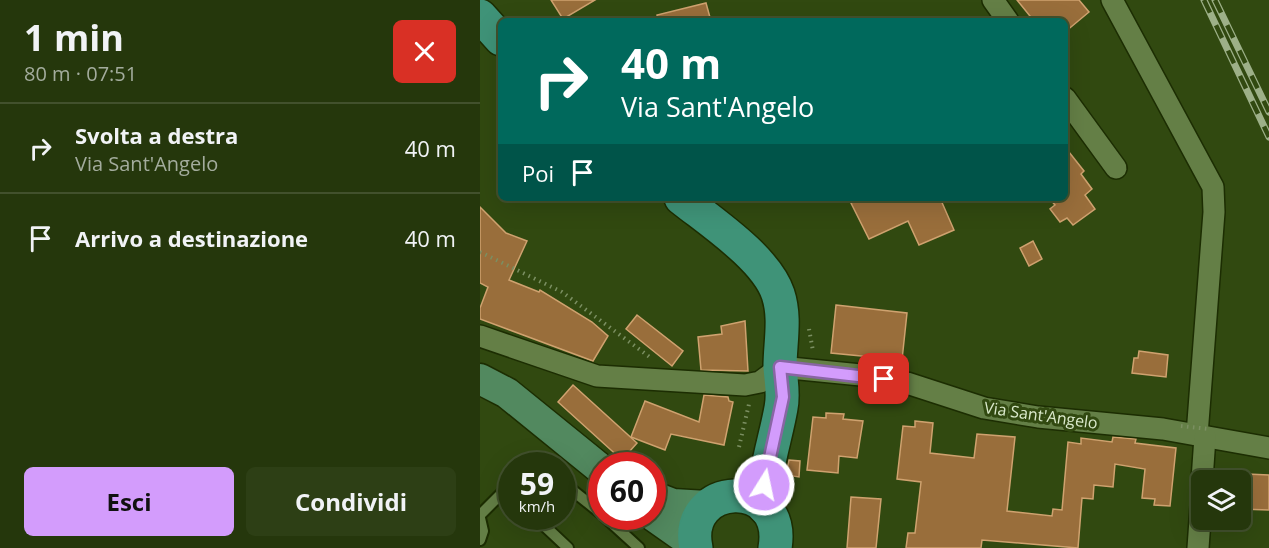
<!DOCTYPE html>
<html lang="it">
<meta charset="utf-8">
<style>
:root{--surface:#25370c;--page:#2d3f15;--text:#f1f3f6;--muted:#a3ac9d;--line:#42512d;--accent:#d39cfc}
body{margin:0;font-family:"Open Sans",sans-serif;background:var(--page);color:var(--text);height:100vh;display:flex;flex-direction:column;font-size:22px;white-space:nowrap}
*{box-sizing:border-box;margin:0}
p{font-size:20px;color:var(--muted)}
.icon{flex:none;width:33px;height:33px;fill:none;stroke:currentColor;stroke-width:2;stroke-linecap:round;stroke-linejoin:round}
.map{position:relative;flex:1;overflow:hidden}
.details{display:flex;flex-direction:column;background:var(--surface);width:480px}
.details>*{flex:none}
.banner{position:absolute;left:18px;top:18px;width:570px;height:183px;border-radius:9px;box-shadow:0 6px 24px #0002,0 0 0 2px var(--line);background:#00695c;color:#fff;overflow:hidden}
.controls{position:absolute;left:711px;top:470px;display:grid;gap:12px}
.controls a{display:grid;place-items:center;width:60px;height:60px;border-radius:9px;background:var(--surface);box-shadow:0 6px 24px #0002,0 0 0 2px var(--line);font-size:30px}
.speed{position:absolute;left:18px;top:452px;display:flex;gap:12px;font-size:30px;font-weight:700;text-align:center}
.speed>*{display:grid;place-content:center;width:78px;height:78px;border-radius:50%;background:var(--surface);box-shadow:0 6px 24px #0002,0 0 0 2px var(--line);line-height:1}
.speed small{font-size:15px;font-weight:400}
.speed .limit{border:9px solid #d22;background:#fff;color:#111}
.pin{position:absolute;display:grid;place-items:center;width:51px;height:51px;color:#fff;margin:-26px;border-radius:12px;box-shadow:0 3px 9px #0006}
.me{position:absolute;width:66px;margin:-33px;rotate:10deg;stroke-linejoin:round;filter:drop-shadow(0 0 4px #0008)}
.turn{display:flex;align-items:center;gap:21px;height:126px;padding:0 24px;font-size:27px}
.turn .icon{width:78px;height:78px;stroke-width:2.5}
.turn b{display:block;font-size:42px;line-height:51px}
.then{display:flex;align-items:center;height:57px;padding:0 24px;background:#0003;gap:12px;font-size:22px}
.round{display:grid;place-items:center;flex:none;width:63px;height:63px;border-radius:9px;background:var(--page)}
.overview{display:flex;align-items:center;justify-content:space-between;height:102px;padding:0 24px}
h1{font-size:36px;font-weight:700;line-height:45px}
.primary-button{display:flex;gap:12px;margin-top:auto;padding:12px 24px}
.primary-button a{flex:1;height:69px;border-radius:9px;background:var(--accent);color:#111;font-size:24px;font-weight:700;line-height:69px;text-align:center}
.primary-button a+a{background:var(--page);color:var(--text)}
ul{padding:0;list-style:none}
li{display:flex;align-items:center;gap:18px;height:90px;padding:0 24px;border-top:2px solid var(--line)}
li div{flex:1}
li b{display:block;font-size:22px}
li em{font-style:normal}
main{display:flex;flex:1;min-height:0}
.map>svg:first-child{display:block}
.building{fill:#996e3b;stroke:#cfa26f;stroke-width:1.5}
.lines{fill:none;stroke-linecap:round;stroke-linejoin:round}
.lane-casing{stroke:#1c2d02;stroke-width:14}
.street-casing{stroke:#1c2d02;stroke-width:24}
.secondary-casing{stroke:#1c2d02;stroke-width:33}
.primary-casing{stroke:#1c2d02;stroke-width:36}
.path{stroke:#7b8f62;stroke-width:4;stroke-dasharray:1.5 4.5;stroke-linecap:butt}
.lane{stroke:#647f46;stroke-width:10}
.street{stroke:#647f46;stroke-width:21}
.secondary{stroke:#52895f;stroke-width:30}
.primary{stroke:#3f9378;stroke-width:33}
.rail-casing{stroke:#9db088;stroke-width:7}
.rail{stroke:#314910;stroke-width:4.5;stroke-dasharray:14;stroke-linecap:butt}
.path-bridge{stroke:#7b8f62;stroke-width:4;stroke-dasharray:1.5 4.5;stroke-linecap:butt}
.route-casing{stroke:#8965a4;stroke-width:15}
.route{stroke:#d39cfc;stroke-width:10}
.labels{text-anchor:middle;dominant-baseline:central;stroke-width:6;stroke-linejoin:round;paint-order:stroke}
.street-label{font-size:16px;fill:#dae9cb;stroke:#314910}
</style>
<main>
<section class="details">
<div class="overview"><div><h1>1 min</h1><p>80 m · 07:51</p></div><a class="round" style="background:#d93025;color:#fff"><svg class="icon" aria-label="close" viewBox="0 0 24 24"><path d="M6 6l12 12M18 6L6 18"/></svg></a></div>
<ul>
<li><svg class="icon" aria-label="right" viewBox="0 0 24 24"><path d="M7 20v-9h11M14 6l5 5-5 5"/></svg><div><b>Svolta a destra</b><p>Via Sant'Angelo</p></div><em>40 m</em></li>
<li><svg class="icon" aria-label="arrive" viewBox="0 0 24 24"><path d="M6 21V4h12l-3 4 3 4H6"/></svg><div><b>Arrivo a destinazione</b></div><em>40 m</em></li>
</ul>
<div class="primary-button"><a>Esci</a><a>Condividi</a></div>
</section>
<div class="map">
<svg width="789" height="548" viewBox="0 0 789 548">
<rect width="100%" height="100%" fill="#314910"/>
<g class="building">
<path d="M71,0h44l-32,19z"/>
<path d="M537,0h62l10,12 -24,20v-11h-31z"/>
<path d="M226,3l5,18h-53l-1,-6z"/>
<path d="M585,147l19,24 -3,3 11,15 -7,6 10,14 -22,16 -6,-7 -7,4 -10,-13 5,-4 -6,-7h16z"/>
<path d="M381,198h79l14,32 -35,15 -11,-24 -39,18 -18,-36z"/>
<path d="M0,207l26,26 21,8 -18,39 30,12 1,-2 52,32 16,14 -15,25 -113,-42v-11l8,-21 -8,-4z"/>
<path d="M553,241l9,18 -13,7 -9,-18z"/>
<path d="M356,305l71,8 -5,47 -71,-7z"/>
<path d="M157,315l46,36 -11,15 -46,-37z"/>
<path d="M265,321l3,50 -47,-1 -3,-33 24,-3 -1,-8z"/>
<path d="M659,351l29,4 -2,22 -34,-4 2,-15h4z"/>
<path d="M93,385l64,58 -15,17 -64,-58z"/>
<path d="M224,395l24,2 1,4 4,1 -9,43 -53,-11 -6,16 -34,-13 14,-36 54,21z"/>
<path d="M346,413l18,1 -1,5 20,2 -6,37 -18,-2 -1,17 -31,-3 6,-53 13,1z"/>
<path d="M435,421l18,2 -3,30 44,5 3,-24 38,3 -8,74 45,5 1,-7 9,1 6,-68 13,2v-6l31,4 1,-5 23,2 -1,4 41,5 -6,58 -16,-1 1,-6 -13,-1 3,-29 -30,-5 -2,23 -19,-2 -1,14 -11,-1 -4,50 -96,-8 -1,8h-75l2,-15h7l6,-51 -24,-3 6,-53 12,1z"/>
<path d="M309,460l11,1 -1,16 -13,-2z"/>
<path d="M767,474l22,1v35l-29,-1v-33z"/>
<path d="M371,497l30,2 -5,49h-29z"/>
</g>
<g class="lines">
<g class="lane-casing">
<g id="lane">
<path d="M82,482l40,32"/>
<path d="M21,495l11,7"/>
<path d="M0,515l32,-32"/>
<path d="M54,516l34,32"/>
<path d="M124,516l35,32"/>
<path d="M0,518l3,13 -3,9"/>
</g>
</g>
<g class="street-casing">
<g id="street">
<path d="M513,0l15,21"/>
<path d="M632,0l101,187 1,25 -17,223"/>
<path d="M585,98l51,70"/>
<path d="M0,336l117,40 148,9 15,-3 20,-15 81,8 46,8 77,25 54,9 125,12 106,19"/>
<path d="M722,480l3,-43"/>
<path d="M718,548l4,-56"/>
</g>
</g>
<g class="secondary-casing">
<g id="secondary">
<path d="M0,379l27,14 95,77"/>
<path d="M172,496l21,8 34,2"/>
<path d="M172,515l44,31"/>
</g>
</g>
<g class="primary-casing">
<g id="primary">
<path d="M0,16l21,23"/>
<path d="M201,198c30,24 85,60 97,96 8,24 2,49 2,73 1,15 4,27 1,41 -6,34 -18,64 -16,100"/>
<path d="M216,548c-14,-67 91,-72 79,0"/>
</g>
</g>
<g class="path">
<path d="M0,252l82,40 89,66"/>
<path d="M329,329l4,22"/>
<path d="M259,447l10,-43"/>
</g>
<use href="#lane" class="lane"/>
<use href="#street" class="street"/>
<use href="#secondary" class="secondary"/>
<use href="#primary" class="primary"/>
<g class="rail-casing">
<g id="rail">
<path d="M724,0l65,137"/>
<path d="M735,0l54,112"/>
</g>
</g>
<use href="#rail" class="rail"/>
<path class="path-bridge" d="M701,426l28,3"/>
</g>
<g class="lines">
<g class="route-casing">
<path id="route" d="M284,485l19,-88 -3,-30 104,12"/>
</g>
<use href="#route" class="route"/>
</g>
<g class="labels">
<g class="street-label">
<text transform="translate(561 415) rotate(8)">Via Sant'Angelo</text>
</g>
</g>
</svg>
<div class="controls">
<a><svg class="icon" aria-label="layers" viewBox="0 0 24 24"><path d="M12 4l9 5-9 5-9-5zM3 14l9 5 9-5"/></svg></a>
</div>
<div class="speed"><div>59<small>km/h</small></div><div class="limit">60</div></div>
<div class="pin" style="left:404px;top:379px;background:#d93025"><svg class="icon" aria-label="arrive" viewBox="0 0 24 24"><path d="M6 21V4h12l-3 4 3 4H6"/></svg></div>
<svg class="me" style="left:284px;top:485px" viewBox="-20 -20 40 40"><circle r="17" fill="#d39cfc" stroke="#fff" stroke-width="3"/><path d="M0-11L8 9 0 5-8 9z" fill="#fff"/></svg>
<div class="banner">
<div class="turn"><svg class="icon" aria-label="right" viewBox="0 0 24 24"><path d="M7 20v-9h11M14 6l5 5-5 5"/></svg><div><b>40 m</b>Via Sant'Angelo</div></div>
<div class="then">Poi<svg class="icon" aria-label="arrive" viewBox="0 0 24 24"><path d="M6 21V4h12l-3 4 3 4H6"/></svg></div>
</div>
</div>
</main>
